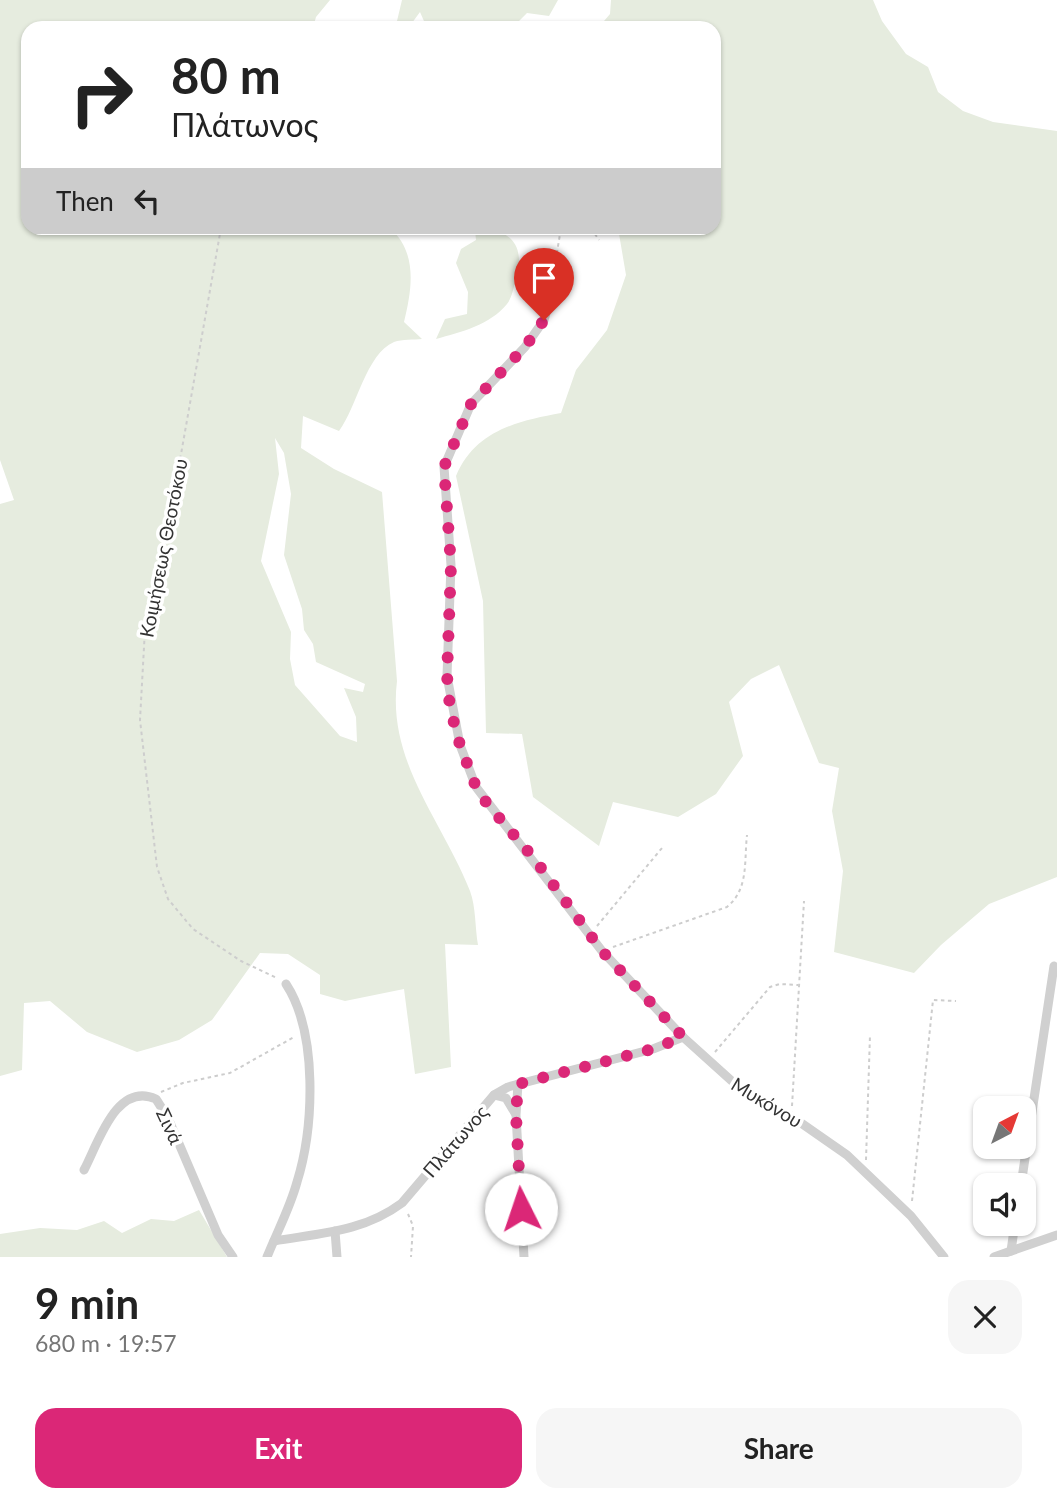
<!DOCTYPE html>
<meta charset="utf-8">
<style>
:root{--surface:#fff;--page:#f6f6f6;--text:#222;--muted:#767676;--accent:#db2777}
body{margin:0;font-family:Lato,sans-serif;background:var(--page);color:var(--text);height:100vh;display:flex;flex-direction:column;font-size:26px;white-space:nowrap}
*{box-sizing:border-box;margin:0}
p{font-size:23px;color:var(--muted)}
.icon{flex:none;width:38px;height:38px;fill:none;stroke:currentColor;stroke-width:2;stroke-linecap:round;stroke-linejoin:round}
.map{position:relative;height:1257px;overflow:hidden}
.details{display:flex;flex-direction:column;background:var(--surface);flex:1}
.details>*{flex:none}
.banner{position:absolute;left:21px;top:21px;width:700px;height:214px;border-radius:21px;box-shadow:0 2px 5px #0004;background:#fff;color:var(--text);overflow:hidden}
.needle{width:46px;rotate:41deg}
.buttons{position:absolute;left:973px;top:1096px;display:grid;gap:14px}
.buttons a{display:grid;place-items:center;width:63px;height:63px;border-radius:14px;background:var(--surface);box-shadow:0 2px 5px #0004;font-size:35px}
.pin{position:absolute;display:grid;place-items:center;width:60px;height:60px;color:#fff;margin:-72px -30px;border-radius:50% 50% 50% 0;rotate:-45deg;box-shadow:0 0 7px #0007}
.pin .icon{rotate:45deg}
.me{position:absolute;width:77px;margin:-38px;rotate:356deg;stroke-linejoin:round;filter:drop-shadow(0 0 5px #0008)}
.turn{display:flex;align-items:center;gap:24px;height:147px;padding:0 35px;font-size:32px}
.turn .icon{width:91px;height:91px;stroke-width:2.5}
.turn b{display:block;font-size:49px;line-height:60px}
.then{display:flex;align-items:center;height:66px;padding:0 35px;background:#0003;gap:14px;font-size:26px}
.round{display:grid;place-items:center;flex:none;width:74px;height:74px;border-radius:21px;background:var(--page)}
.overview{display:flex;align-items:center;justify-content:space-between;height:119px;padding:0 35px}
h1{font-size:42px;font-weight:700;line-height:52px}
.primary-button{display:flex;gap:14px;margin-top:auto;padding:14px 35px}
.primary-button a{flex:1;height:80px;border-radius:21px;background:var(--accent);color:#fff;font-size:28px;font-weight:700;line-height:80px;text-align:center}
.primary-button a+a{background:var(--page);color:var(--text)}
.map>svg:first-child{display:block}
.green{fill:#e6ecdf;fill-rule:evenodd}
.lines{fill:none;stroke-linecap:round;stroke-linejoin:round}
.path{stroke:#cdcdcd;stroke-width:2;stroke-dasharray:3.5 3.5;stroke-linecap:butt}
.minor{stroke:#d0d0d0;stroke-width:9}
.route{stroke:#db2777;stroke-width:12;stroke-dasharray:0 21.6}
.labels{text-anchor:middle;dominant-baseline:central;stroke-width:7;stroke-linejoin:round;paint-order:stroke}
.street-label{font-size:19px;fill:#333;stroke:#fff}
</style>
<div class="map">
<svg width="1057" height="1257" viewBox="0 0 1057 1257">
<rect width="100%" height="100%" fill="#fff"/>
<g class="green">
<path d="M0,0h330l-14,17 -3,11h-285v200h362c28,25 22,61 14,94l18,17c-8,1 -20,0 -28,3 -28,12 -37,65 -55,89l-36,-15 -2,32 33,21 48,23 15,189c-10,81 45,139 73,210 6,16 5,37 8,54l-33,-1 6,123 -36,7 -11,-85 -59,12 -25,-7v-19l-32,-21 -28,-1 -48,67 -33,20 -42,12 -50,-20 -37,-31 -26,2 -2,67 -22,6v-572l14,-4 -14,-40zM275,438l9,15 7,41 -7,61 18,54 2,21 9,14 3,18 49,22 -2,8 -19,-4 12,29 1,25 -17,-6 -45,-51 -5,-26 1,-27 -30,-71 18,-87z"/>
<path d="M402,0h156l-9,16 -22,-3 -15,15h-85l-7,-16 -11,15 -12,-6z"/>
<path d="M611,0h262l9,21 24,33 22,13 10,25 25,19 30,11 64,9v746l-68,27 -48,41 -27,28 -80,-21 9,-81 -11,-60 7,-43 -20,-5 -40,-98 -28,14 -22,23 14,54 -27,38 -38,23 -65,-15 -14,44 -66,-49 -11,-63 -36,-1 -3,-132 -27,-125c19,-45 61,-55 105,-63l15,-43 31,-40 19,-55 -8,-47h96v-200h-116l12,-14z"/>
<path d="M471,228c35,-1 56,13 45,50 -2,8 -4,20 -9,26 -17,21 -46,28 -71,35l9,-20 22,-5 1,-22 -12,-29 5,-14 15,-9 -1,-10z"/>
<path d="M199,1210l28,47h-227v-23l40,-6 37,2 27,-9 18,12 29,-14 23,2z"/>
</g>
<g class="lines">
<g class="path">
<path d="M221,228l-52,294 -24,107 -5,91 17,147 11,32 25,30 48,32 36,17"/>
<path d="M591,228l8,12"/>
<path d="M550,295l11,-67"/>
<path d="M597,926l65,-78"/>
<path d="M613,947l114,-40c22,-18 17,-46 20,-72"/>
<path d="M715,1052l55,-65 10,-3 18,1"/>
<path d="M161,1092l22,-9 47,-10 64,-36"/>
<path d="M792,1106l12,-205"/>
<path d="M866,1160l4,-125"/>
<path d="M912,1201l21,-201 23,1"/>
<path d="M408,1214l5,12 -2,31"/>
</g>
<g class="minor">
<path d="M548,306l-4,14 -19,27 -54,57 -27,63 7,98 -4,111 13,69 16,42 126,164 81,86 61,55 47,24 56,39 64,61 33,41"/>
<path d="M518,1084l-2,31 8,142"/>
<path d="M494,1095l12,3 9,15"/>
<path d="M84,1170c14,-26 32,-89 72,-71l12,19 50,117 15,22"/>
<path d="M1021,1185l33,-219"/>
<path d="M335,1231l2,26"/>
<path d="M274,1241c47,-8 89,-9 128,-38l92,-108 14,-8 145,-38 30,-12"/>
<path d="M1011,1251l4,-28"/>
<path d="M267,1257c10,-25 23,-49 30,-75 17,-55 21,-149 -11,-198"/>
<path d="M994,1257l63,-22"/>
</g>
</g>
<g class="lines">
<path class="route" d="M521,1209l-5,-94 2,-31 135,-35 30,-12 -81,-86 -69,-94 -45,-52 -12,-18 -16,-42 -10,-37 -3,-32 4,-111 -7,-98 27,-63 54,-57 19,-27"/>
</g>
<g class="labels">
<g class="street-label">
<text transform="translate(163 548) rotate(-79)">Κοιμήσεως Θεοτόκου</text>
<text transform="translate(767 1102) rotate(31)">Μυκόνου</text>
<text transform="translate(170 1126) rotate(65)">Σινά</text>
<text transform="translate(455 1141) rotate(-49)">Πλάτωνος</text>
</g>
</g>
</svg>
<div class="buttons">
<a><svg class="needle" viewBox="-14 -14 28 28"><path d="M0-13l5 13h-10z" fill="#e53935"/><path d="M0 13l5-13h-10z" fill="#767676"/></svg></a>
<a><svg class="icon" aria-label="sound" viewBox="0 0 24 24"><path d="M4 9h4l5-4v14l-5-4H4zM17 9q2 3 0 6"/></svg></a>
</div>
<div class="pin" style="left:544px;top:320px;background:#d93025"><svg class="icon" aria-label="arrive" viewBox="0 0 24 24"><path d="M6 21V4h12l-3 4 3 4H6"/></svg></div>
<svg class="me" style="left:521px;top:1209px" viewBox="-20 -20 40 40"><circle r="19" fill="#fff"/><path d="M0-13L10 11 0 6-10 11z" fill="#db2777"/></svg>
<div class="banner">
<div class="turn"><svg class="icon" aria-label="right" viewBox="0 0 24 24"><path d="M7 20v-9h11M14 6l5 5-5 5"/></svg><div><b>80 m</b>Πλάτωνος</div></div>
<div class="then">Then<svg class="icon" aria-label="left" viewBox="0 0 24 24"><path d="M17 20v-9H6M10 6l-5 5 5 5"/></svg></div>
</div>
</div>
<section class="details">
<div class="overview"><div><h1>9 min</h1><p>680 m · 19:57</p></div><a class="round"><svg class="icon" aria-label="close" viewBox="0 0 24 24"><path d="M6 6l12 12M18 6L6 18"/></svg></a></div>
<div class="primary-button"><a>Exit</a><a>Share</a></div>
</section>
